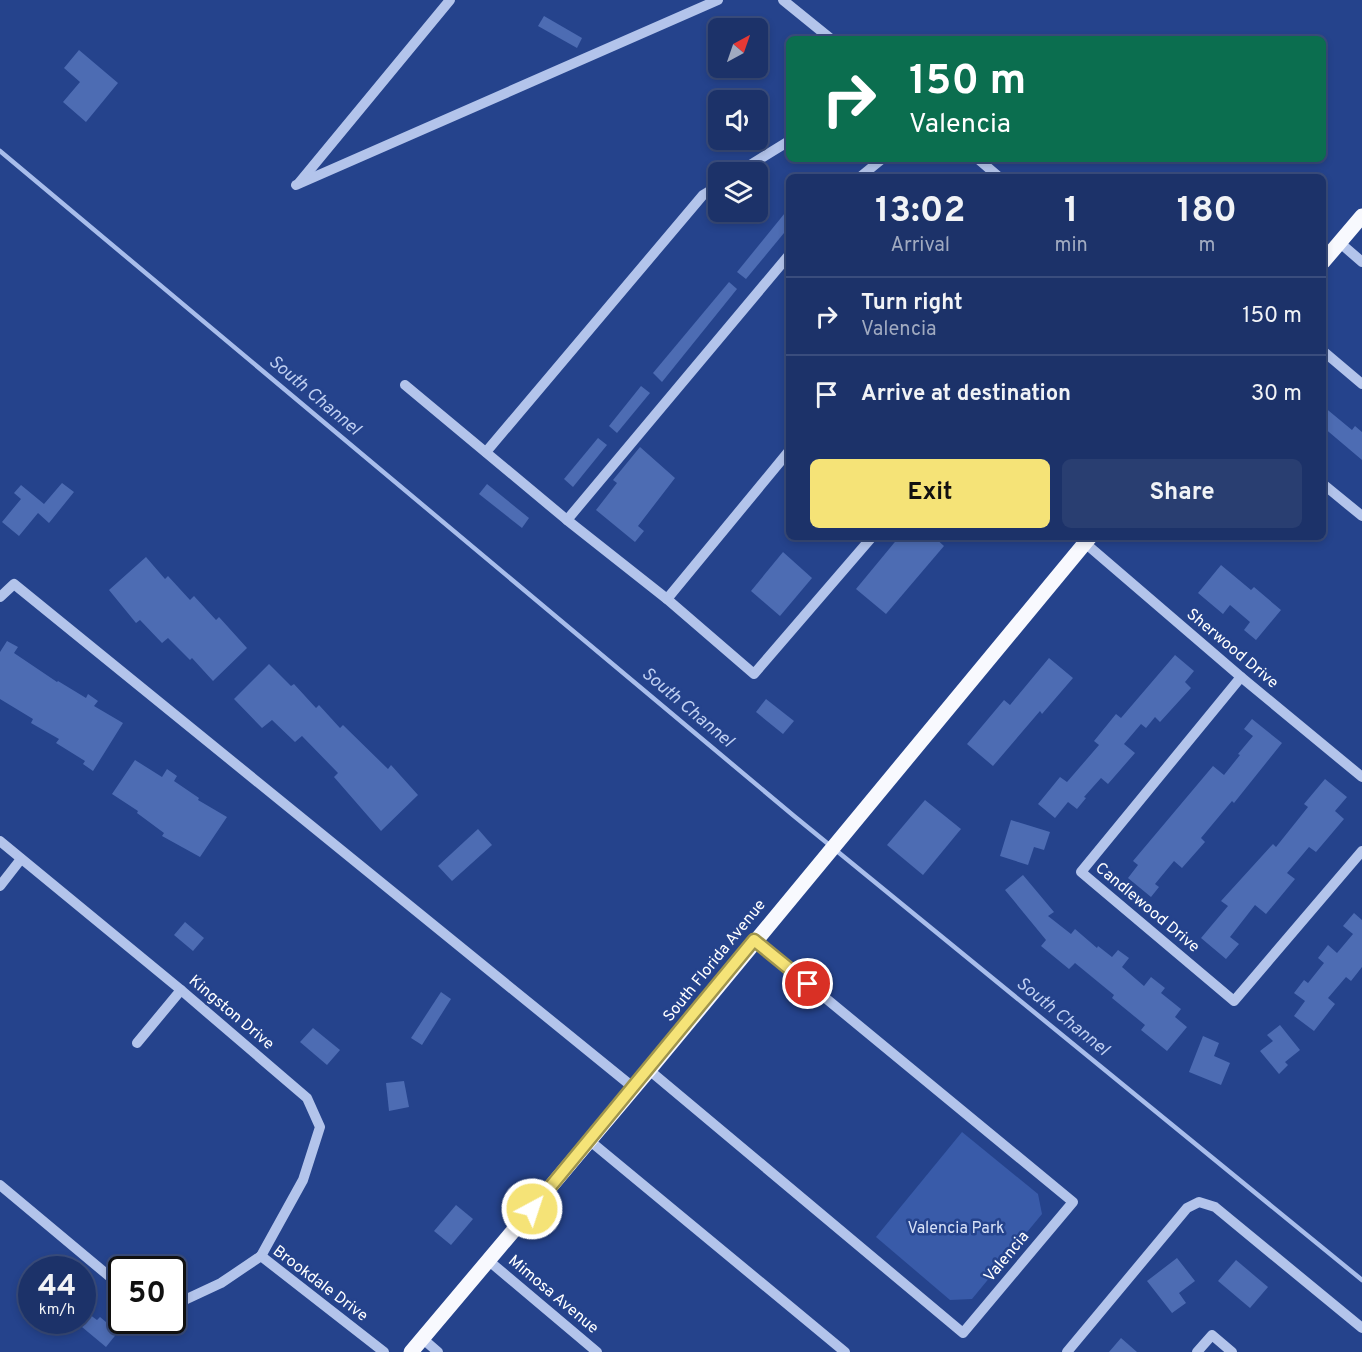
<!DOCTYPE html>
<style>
:root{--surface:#1c3269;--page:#293e71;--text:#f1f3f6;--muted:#a0aac0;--line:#3a4d7d;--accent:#f5e377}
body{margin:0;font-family:Overpass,sans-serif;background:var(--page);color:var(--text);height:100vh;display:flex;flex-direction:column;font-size:22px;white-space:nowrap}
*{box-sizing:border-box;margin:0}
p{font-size:20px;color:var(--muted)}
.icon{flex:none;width:33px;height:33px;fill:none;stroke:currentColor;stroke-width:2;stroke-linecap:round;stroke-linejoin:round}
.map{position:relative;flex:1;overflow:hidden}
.side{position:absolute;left:786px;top:174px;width:540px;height:366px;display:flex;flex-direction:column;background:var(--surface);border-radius:9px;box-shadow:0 3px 9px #0003,0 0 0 2px var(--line)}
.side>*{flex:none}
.guide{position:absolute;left:786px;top:36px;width:540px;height:126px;border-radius:9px;box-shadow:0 3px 9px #0003,0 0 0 2px var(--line);background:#0b6e4f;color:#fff;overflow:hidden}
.needle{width:39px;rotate:40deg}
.controls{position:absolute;left:708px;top:18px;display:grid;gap:12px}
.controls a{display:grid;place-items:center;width:60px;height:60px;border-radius:9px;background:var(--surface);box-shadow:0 3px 9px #0003,0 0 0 2px var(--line);font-size:30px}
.speed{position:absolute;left:18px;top:1256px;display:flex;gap:12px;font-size:30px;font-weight:700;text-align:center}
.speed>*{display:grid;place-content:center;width:78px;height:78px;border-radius:50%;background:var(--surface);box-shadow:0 3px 9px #0003,0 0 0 2px var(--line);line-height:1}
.speed small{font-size:15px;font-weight:400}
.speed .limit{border:3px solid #111;border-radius:9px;background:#fff;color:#111}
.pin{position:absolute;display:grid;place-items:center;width:51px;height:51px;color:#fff;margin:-26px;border:3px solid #fff;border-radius:50%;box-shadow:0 2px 6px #0007}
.me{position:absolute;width:66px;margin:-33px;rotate:40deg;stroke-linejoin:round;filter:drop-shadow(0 0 4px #0008)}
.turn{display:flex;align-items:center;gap:21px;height:126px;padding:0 24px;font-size:27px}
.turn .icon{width:78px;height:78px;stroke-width:2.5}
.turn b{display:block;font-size:42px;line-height:51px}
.eta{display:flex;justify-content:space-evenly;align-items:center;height:102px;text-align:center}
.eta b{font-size:36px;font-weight:700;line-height:42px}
.action{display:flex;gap:12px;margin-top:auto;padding:12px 24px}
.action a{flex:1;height:69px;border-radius:9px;background:var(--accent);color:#111;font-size:24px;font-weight:700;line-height:69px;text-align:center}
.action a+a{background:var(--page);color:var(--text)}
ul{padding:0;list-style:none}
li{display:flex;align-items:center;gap:18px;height:78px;padding:0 24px;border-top:2px solid var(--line)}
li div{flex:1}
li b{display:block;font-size:22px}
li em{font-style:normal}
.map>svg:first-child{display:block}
.green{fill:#395ba9}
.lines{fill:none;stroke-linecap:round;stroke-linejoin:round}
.stream{stroke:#a8bdeb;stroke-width:4.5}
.building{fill:#4d6cb3}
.minor{stroke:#b3c4eb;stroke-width:10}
.major{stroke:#f8f9fe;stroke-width:15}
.route-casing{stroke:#9f944d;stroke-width:15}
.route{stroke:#f5e377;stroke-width:10}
.labels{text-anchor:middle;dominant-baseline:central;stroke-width:5;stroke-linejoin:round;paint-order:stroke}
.street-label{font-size:16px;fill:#fff;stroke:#25438c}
.park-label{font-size:16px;fill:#d8e2f8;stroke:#25438c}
.water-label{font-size:18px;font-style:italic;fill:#bfcff2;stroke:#25438c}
</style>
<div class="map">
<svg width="1362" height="1352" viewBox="0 0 1362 1352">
<rect width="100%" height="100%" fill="#25438c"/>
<path class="green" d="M962,1132l76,62 4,20 -70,85 -22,1 -74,-63z"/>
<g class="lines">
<path class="stream" d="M0,151l794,665 568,464"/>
</g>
<g class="building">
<path d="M544,16l38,22 -5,10 -39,-22z"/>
<path d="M79,50l39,33 -32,39 -23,-20 17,-20 -16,-14z"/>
<path d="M789,208v19l-43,52 -9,-7z"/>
<path d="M729,282l8,7 -75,93 -9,-9z"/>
<path d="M641,386l9,7 -33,40 -8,-7z"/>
<path d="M1323,406l29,24 3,-4 7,6v28l-39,-33z"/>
<path d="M598,438l9,7 -34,42 -9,-8z"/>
<path d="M640,447l35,31 -37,48 6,5 -9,11 -39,-32 21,-27 -4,-3z"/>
<path d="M62,483l12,9 -25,31 -11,-10 -19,23 -17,-14 19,-23 -7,-6 7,-8 23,19z"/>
<path d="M487,484l42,34 -7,10 -43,-34z"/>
<path d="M899,537h35l10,9 -58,68 -30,-25z"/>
<path d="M783,552l29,26 -32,38 -29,-25z"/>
<path d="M146,557l19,22 3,-3 22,24 4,-4 22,24 3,-3 28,31 -34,33 -21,-23 -2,2 -22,-22 -6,5 -22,-23 -4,3 -27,-33z"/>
<path d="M1221,565l30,25 3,-3 27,23 -25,30 -12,-10 6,-8 -20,-17 -7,9 -25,-21z"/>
<path d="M7,641l11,6 -4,6 43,29 1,-1 28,17 2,-4 10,7 -4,5 29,17 -30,48 -10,-7 2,-3 -29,-18 3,-4 -28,-16 2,-4 -33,-20v-47z"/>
<path d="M1175,655l19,16 -9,11 6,6 -31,34 -5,-5 -9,11 -5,-4 -17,20 11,9 -27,31 -7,-6 -17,19 2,1 -9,11 -9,-7 -13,16 -17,-14 22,-27 7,5 32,-37 -5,-4 22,-27 5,4z"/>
<path d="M1049,658l24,20 -31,36 -2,-3 -47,55 -26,-22 37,-44 6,5z"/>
<path d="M269,664l22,22 3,-2 22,24 3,-3 21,23 3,-3 45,44 3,-4 27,30 -37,36 -47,-54 4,-4 -36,-37 -7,6 -23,-22 -10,8 -28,-29z"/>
<path d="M766,699l28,22 -11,13 -27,-22z"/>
<path d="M1252,719l30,24 -48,60 -2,-2 -31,37 4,4 -23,26 -8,-7 -19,23 4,3 -8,10 -23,-19 10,-13 -5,-4 80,-95 11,9 16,-20 -2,-1 15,-18 -9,-7z"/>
<path d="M135,760l27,17 5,-8 10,7 -3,5 25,17 -1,2 29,17 -27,40 -38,-21 2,-3 -27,-20 1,-2 -26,-17z"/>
<path d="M1325,779l22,18 -12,14 9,8 -28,33 -7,-5 -22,26 8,6 -29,35 -11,-9 -25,32 9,7 -13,15 -25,-21 27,-32 -7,-5 52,-57 3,3 32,-40 -4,-3z"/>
<path d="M925,800l36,29 -38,46 -36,-30z"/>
<path d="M1011,820l39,12 -6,18 -10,-3 -6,18 -28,-9z"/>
<path d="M478,829l14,16 -40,36 -14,-15z"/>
<path d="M1023,875l31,37 -6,4 23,18 4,-5 22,19 1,-2 14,11 6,-7 11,8 -7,9 22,19 7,-9 14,11 -4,5 20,16 -6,8 12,10 -20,24 -26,-21 4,-5 -33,-27 2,-3 -39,-32 -6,6 -28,-23 5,-6 -41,-50z"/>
<path d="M1354,913l8,7v47l-11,14 -5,-4 -18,21 7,6 -21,27 -20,-15 11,-15 -11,-8 10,-13 4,3 16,-20 -6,-5 10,-13 9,8 16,-19 -10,-8z"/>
<path d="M185,922l19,16 -11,13 -19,-16z"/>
<path d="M441,992l10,7 -29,46 -11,-7z"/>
<path d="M1280,1025l20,25 -15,12 3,3 -9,9 -19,-23 13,-10 -6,-6z"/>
<path d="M313,1028l27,22 -13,15 -27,-23z"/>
<path d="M1203,1036l16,7 -5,13 16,7 -9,22 -32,-13z"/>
<path d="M404,1081l5,26 -20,4 -3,-28z"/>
<path d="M456,1205l17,14 -22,26 -17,-14z"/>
<path d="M1177,1258l18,23 -16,12 7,10 -14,10 -25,-32z"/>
<path d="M1236,1260l32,27 -18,21 -32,-27z"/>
<path d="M82,1309l15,11 3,-3 18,15 -12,15 -24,-20z"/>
<path d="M1121,1338l16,14h-28z"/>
</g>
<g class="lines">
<g class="minor">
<path d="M783,0l48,39"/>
<path d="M978,159l21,18"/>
<path d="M739,172l50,-31"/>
<path d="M860,177l22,-18"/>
<path d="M299,183l151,-183"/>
<path d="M296,185l422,-185"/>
<path d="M1339,242l23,20"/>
<path d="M1323,351l39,33"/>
<path d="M405,385l162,135 100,79 122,-148"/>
<path d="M486,452l217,-257 15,-9"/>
<path d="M1323,484l39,32"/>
<path d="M567,520l222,-265"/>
<path d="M1085,543l156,134 121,100"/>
<path d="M0,597l14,-13 620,504"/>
<path d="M667,599l87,75 118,-137"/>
<path d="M1241,677l-160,195 153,129 128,-150"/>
<path d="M0,841l181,149 126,108 13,29 -17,53 -42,76"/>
<path d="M0,886l21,-27"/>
<path d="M137,1043l44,-53"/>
<path d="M649,1070l314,263 110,-131 -318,-262"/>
<path d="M590,1141l255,211"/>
<path d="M0,1185l122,102"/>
<path d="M489,1261l108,91"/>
<path d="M172,1303l4,1 45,-21 40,-27 123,96"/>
<path d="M423,1339l15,13"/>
<path d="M1067,1352l120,-144 12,-6 16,5 147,121"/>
<path d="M1197,1352l15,-17 20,17"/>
</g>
<g class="major">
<path d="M1323,262l39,-46"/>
<path d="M411,1352l238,-282 441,-533"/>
</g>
</g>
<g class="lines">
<g class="route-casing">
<path id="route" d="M532,1209l222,-269 54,44"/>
</g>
<use href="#route" class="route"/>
</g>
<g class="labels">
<g class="street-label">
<text transform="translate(1232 649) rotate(40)">Sherwood Drive</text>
<text transform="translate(1147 908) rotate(40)">Candlewood Drive</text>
<text transform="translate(715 961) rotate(-51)">South Florida Avenue</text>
<text transform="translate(231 1013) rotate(40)">Kingston Drive</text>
<text transform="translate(1007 1257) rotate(-50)">Valencia</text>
<text transform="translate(320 1284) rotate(37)">Brookdale Drive</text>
<text transform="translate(553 1295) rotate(40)">Mimosa Avenue</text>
</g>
<g class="park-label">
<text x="956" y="1229">Valencia Park</text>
</g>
<g class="water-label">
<text transform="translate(314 396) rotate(40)">South Channel</text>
<text transform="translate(687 708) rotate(40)">South Channel</text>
<text transform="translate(1062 1017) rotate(39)">South Channel</text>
</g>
</g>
</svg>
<div class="controls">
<a><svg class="needle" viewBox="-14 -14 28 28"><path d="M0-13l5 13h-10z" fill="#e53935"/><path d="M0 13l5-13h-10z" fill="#a0aac0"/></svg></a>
<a><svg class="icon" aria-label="sound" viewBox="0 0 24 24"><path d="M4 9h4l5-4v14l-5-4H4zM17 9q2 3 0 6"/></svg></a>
<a><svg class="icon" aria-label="layers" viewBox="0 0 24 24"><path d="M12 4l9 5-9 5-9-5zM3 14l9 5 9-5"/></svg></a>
</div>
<div class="speed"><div>44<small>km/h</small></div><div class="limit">50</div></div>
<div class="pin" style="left:808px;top:984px;background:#d93025"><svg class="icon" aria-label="arrive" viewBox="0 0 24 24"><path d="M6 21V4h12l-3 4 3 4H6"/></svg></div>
<svg class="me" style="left:532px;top:1209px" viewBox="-20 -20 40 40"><circle r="17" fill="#f5e377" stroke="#fff" stroke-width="3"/><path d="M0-11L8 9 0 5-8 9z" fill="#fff"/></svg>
<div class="guide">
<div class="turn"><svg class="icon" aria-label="right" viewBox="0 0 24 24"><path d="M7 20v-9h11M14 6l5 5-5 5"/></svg><div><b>150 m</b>Valencia</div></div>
</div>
<section class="side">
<div class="eta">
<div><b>13:02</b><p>Arrival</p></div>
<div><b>1</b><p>min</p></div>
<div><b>180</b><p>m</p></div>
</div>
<ul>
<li><svg class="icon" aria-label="right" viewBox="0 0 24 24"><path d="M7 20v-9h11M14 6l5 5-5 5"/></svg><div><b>Turn right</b><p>Valencia</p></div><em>150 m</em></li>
<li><svg class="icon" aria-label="arrive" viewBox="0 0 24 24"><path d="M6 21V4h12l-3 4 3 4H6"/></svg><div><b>Arrive at destination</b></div><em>30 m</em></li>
</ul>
<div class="action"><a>Exit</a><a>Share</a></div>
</section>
</div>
